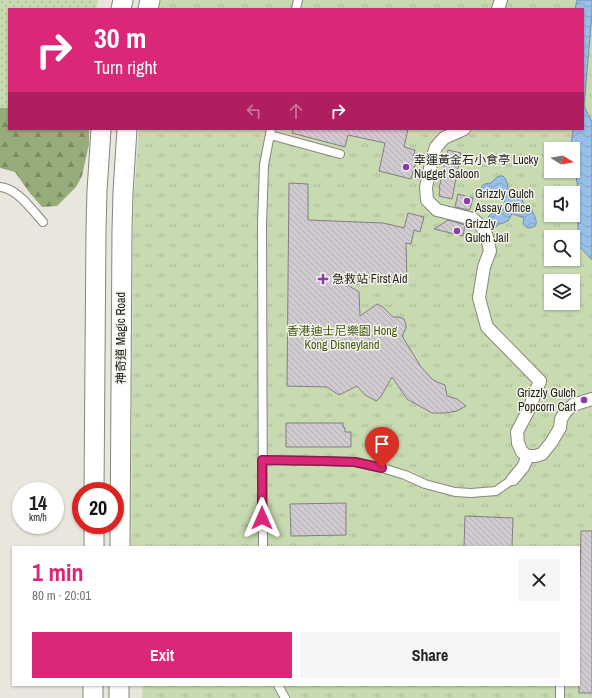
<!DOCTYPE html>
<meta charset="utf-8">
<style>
:root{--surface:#fff;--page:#f6f6f6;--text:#202124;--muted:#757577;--accent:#db2777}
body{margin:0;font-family:"Archivo Narrow","Noto Sans TC",sans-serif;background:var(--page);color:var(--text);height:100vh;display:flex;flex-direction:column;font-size:15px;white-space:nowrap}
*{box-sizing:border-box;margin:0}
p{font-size:13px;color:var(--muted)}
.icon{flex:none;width:22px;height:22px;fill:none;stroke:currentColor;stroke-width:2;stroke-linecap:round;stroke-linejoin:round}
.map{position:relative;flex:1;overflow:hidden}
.side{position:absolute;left:12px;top:546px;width:568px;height:140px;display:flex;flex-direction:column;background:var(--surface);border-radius:0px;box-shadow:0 1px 3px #0004}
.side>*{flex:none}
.banner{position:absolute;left:8px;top:8px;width:576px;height:122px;border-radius:0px;box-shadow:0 1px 3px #0004;background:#db2777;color:#fff;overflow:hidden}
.needle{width:26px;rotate:101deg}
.fabs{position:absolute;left:544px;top:142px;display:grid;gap:8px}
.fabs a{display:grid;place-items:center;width:36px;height:36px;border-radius:0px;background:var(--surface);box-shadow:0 1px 3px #0004;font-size:20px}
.speed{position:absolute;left:12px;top:482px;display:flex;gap:8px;font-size:20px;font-weight:700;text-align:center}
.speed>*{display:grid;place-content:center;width:52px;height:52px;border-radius:50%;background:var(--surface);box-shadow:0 1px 3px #0004;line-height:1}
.speed small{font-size:10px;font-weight:400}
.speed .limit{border:6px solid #d22;background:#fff;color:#111}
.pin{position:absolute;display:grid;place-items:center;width:34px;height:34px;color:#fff;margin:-41px -17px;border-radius:50% 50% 50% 0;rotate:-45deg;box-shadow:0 0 4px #0007}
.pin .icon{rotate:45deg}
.me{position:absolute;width:44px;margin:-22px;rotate:0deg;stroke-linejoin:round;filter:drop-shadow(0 0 3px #0008)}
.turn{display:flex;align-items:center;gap:14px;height:84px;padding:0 20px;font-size:18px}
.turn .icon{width:52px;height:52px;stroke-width:2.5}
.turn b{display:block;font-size:28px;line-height:34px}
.lanes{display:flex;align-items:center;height:38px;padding:0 20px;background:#0003;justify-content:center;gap:20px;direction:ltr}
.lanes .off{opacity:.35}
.round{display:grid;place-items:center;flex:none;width:42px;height:42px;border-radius:0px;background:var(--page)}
.headline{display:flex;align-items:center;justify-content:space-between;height:68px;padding:0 20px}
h1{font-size:24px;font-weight:800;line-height:30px;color:var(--accent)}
.primary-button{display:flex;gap:8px;margin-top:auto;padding:8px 20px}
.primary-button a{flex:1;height:46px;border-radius:0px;background:var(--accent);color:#fff;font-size:16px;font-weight:800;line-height:46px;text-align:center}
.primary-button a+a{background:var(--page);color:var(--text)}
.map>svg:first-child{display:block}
.grass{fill:url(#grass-dots)}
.forest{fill:url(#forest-firs)}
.park{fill:url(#park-tufts);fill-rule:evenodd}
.water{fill:url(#water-waves);stroke:#728eaa}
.building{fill:url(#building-back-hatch);stroke:#837d84}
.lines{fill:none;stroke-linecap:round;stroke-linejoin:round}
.service-casing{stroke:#87857d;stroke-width:10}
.pedestrian-casing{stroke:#87857d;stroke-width:14}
.tertiary-casing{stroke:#87857d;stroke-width:21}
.service{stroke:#fff;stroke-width:8}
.pedestrian{stroke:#fff;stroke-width:12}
.tertiary{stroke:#fff;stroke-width:19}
.route-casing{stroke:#8e194d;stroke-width:10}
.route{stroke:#db2777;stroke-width:7}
.poi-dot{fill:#8d3bab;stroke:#f5f4eb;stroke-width:1.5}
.labels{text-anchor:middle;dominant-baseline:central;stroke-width:3;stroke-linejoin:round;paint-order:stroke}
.poi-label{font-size:12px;fill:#1d1d1a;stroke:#f5f4eb;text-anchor:start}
.park-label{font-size:12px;fill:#40580d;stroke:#f5f4eb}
.street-label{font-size:12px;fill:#1d1d1a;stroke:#f5f4eb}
</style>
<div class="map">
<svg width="592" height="698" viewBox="0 0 592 698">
<defs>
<pattern id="grass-dots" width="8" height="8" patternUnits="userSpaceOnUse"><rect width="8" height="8" fill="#c8dab0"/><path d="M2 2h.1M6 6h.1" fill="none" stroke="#abbb97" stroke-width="1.8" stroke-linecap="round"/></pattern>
<pattern id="forest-firs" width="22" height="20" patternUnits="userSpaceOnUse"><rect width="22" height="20" fill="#97ac7b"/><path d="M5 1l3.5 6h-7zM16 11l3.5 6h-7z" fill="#7b8b64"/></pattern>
<pattern id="park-tufts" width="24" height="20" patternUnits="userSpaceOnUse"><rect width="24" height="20" fill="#c8dab0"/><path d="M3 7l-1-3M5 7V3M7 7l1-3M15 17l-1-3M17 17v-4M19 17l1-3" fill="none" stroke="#abbb97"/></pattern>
<pattern id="water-waves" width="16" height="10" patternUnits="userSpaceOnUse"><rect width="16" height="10" fill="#97bfe7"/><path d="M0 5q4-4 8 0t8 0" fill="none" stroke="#82a4c6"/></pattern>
<pattern id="building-back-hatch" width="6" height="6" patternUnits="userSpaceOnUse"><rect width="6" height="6" fill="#d0cad1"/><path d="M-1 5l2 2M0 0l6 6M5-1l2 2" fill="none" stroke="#b2adb3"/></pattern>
</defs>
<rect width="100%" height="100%" fill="#e8e6dd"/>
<path class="grass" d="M0,0h98l-2,9h-87v120l-9,16z"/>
<path class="forest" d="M0,108h9v21h80v15l-7,32 -6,11 -19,19 -15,1 -13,-15 -14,-20 -15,-4z"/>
<path class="park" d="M161,0h431v698h-450l1,-13h436v-138h-448l2,-314 1,-40 5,-64h444v-120h-424zM551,149h22v22h-22zM551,193h22v22h-22zM551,237h22v22h-22zM551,281h22v22h-22z"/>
<g class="water">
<path d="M577,0h15v13l-8,93 8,16v138l-14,-15v-56l-5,-32v-8h-1l-1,-3 2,-17h10v-120h-8z"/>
<path d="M500,176h3c9,8 0,23 19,23l3,7 1,1 3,-1 2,1c1,7 13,20 -3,21l-5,-4 1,-5 -2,-2 -10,-3 -4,7c-3,1 -6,3 -9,3l-4,4 -7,-11 3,-3 13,-5 2,-3v-3c-6,-6 -14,-14 -22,-9l-2,-1c-2,-9 2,-9 9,-10l6,-6z"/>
</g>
<g class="building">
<path d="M293,129h115l-4,18 11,3 -2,9 3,2 -5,18 -32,-8 6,-28 -37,-8 -3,12 -53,-14z"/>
<path d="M448,150l13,3 -9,46 -13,-3 1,-8h-1z"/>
<path d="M289,183l19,1v36l75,3 21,5 4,-15 16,4 -4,15 -6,-2 -3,14 -5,-1 1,40h-16v-5l-32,-1v7h-13l13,8 1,24 17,-12 6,3 10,10h6l5,2 2,6v3l-4,8 19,31 11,12 5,3 8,3 2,11 10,3 9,7 -9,5 -12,2h-13l-25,-14 -15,-22 -12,21 -4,3 -11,-6 -8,-9 -18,9 -12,-8 -40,-1z"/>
<path d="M458,194l15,4 -3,11h-1v1l-14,-3z"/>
<path d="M448,220l17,5 -2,11 -29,-7z"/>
<path d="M286,423h57v4l2,1v4h6v15h-65z"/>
<path d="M346,503v32l-55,1 -1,-32z"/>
<path d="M465,516l48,2 -1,29h-48z"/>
<path d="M581,531h11v162h-13v-79z"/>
</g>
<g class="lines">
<g class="service-casing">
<g id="service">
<path d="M296,9l2,-9"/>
<path d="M270,135l70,19"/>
<path d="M0,187c17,1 32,23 43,35"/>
<path d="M262,460l61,1 32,1 27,6 23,7 20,9 30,8 16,1 25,-2 17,-12"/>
<path d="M263,547l-1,-323 2,-59 7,-36"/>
<path d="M278,685l7,13"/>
<path d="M560,698v-13"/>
</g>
</g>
<g class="pedestrian-casing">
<g id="pedestrian">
<path d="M498,9l3,-9"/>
<path d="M464,129l-20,9 -8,9 -4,12 -6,28 1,13 10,10 36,9 9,8 5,10 3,14 -6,16 -5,31 8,29 53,54 -12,30 -11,21 1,11 4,9 6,4h7l7,-2 9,-11 9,-15 1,-9 5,-8 7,-6 19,-6"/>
<path d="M513,479l10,-12 5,-11"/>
</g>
</g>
<g class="tertiary-casing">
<g id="tertiary">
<path d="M121,9l2,-9"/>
<path d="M148,9l2,-9"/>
<path d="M94,491l2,-261 1,-39 4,-62"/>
<path d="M94,547v-22"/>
<path d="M120,547l2,-317 1,-38 4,-63"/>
<path d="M93,698v-13"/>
<path d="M119,698v-13"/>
</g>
</g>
<use href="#service" class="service"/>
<use href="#pedestrian" class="pedestrian"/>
<use href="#tertiary" class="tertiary"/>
</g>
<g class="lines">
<g class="route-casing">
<path id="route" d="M262,518v-58l61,1 32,1 27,6"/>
</g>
<use href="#route" class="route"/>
</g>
<g class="poi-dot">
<circle cx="406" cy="167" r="4"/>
<circle cx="467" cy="201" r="4"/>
<circle cx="457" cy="231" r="4"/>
<path d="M321 273h4v4h4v4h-4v4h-4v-4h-4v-4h4z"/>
<circle cx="584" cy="400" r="4"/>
</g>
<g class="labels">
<g class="poi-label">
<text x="414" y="160">幸運黃金石小食亭 Lucky<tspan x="414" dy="14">Nugget Saloon</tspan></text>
<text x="475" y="194">Grizzly Gulch<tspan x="475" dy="14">Assay Office</tspan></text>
<text x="465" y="224">Grizzly<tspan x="465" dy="14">Gulch Jail</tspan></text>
<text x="332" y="279">急救站 First Aid</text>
<text x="576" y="393" text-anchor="end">Grizzly Gulch<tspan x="576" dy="14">Popcorn Cart</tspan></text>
</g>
<g class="park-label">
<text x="342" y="331">香港迪士尼樂園 Hong<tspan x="342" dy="14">Kong Disneyland</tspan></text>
</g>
<g class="street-label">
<text transform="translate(121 338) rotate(-90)">神奇道 Magic Road</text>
</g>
</g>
</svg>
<div class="fabs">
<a><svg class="needle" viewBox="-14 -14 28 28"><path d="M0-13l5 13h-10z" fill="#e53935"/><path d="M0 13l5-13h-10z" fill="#757577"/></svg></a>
<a><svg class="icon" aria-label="sound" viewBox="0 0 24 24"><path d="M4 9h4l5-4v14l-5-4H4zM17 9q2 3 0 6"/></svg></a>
<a><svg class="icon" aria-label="search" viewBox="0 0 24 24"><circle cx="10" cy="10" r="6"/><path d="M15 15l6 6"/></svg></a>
<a><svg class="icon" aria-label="layers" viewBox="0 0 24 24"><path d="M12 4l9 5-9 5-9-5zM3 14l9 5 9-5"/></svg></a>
</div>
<div class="speed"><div>14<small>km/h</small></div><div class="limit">20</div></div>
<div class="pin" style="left:382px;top:468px;background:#d93025"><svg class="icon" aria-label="arrive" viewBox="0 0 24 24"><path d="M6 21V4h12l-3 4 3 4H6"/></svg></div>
<svg class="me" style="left:262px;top:518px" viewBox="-20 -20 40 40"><path d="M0-17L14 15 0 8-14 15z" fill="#db2777" stroke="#fff" stroke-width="4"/></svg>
<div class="banner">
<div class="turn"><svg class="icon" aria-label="right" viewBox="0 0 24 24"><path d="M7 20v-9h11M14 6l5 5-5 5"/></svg><div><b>30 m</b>Turn right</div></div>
<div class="lanes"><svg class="icon off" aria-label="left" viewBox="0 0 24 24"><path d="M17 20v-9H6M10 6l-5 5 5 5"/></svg><svg class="icon off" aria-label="ahead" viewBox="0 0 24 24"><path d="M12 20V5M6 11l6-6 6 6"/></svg><svg class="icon" aria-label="right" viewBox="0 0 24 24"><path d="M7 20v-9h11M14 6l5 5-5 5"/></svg></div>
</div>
<section class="side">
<div class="headline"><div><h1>1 min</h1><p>80 m · 20:01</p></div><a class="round"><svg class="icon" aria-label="close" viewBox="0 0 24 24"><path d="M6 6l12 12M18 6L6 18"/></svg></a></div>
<div class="primary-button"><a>Exit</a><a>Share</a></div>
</section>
</div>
